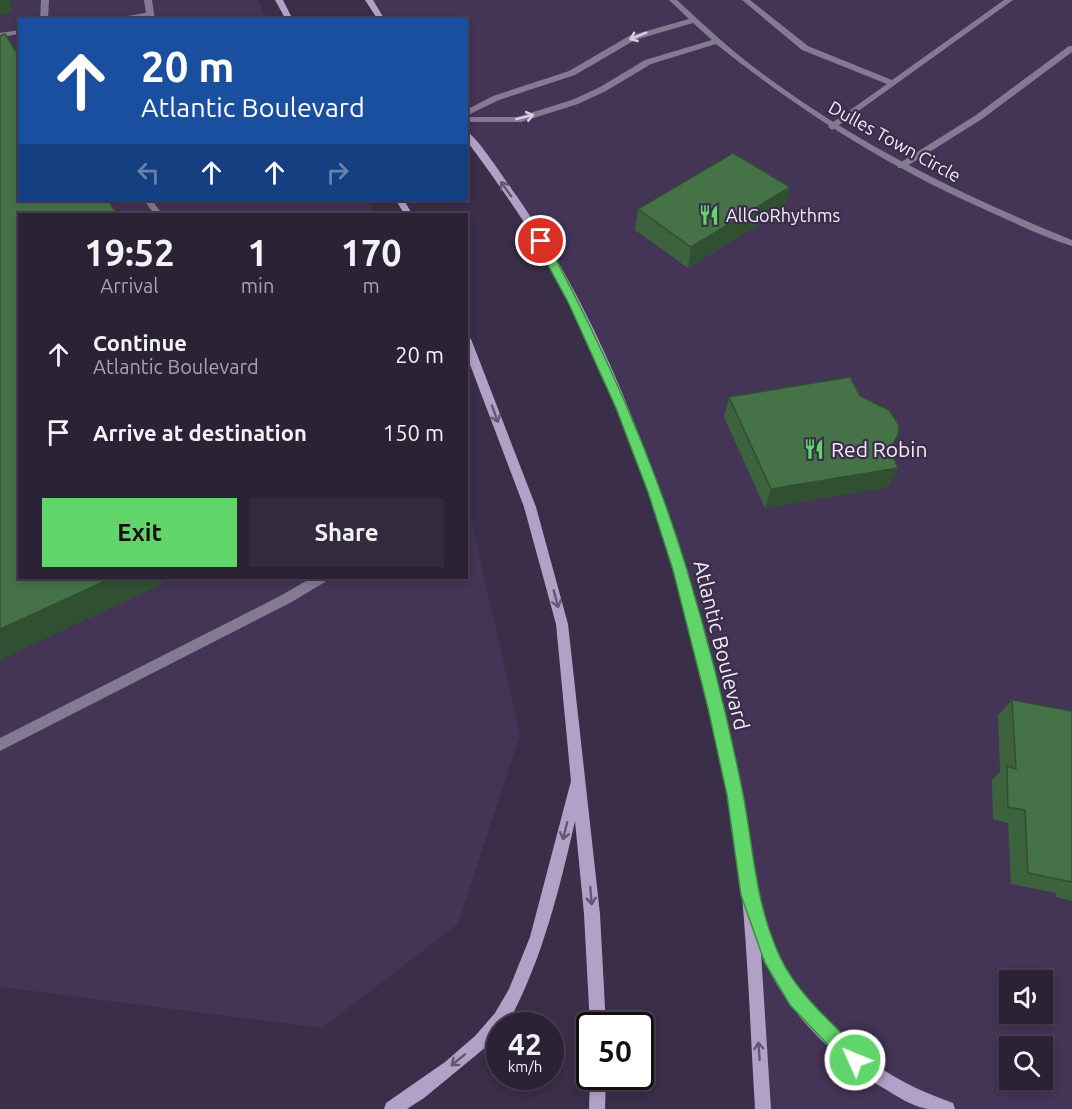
<!DOCTYPE html>
<style>
:root{--surface:#2c2236;--page:#342a3e;--text:#f1f3f6;--muted:#a6a4ad;--line:#483f51;--accent:#60d56a}
body{margin:0;font-family:Ubuntu,sans-serif;background:var(--page);color:var(--text);height:100vh;display:flex;flex-direction:column;font-size:22px;white-space:nowrap}
*{box-sizing:border-box;margin:0}
p{font-size:20px;color:var(--muted)}
.icon{flex:none;width:33px;height:33px;fill:none;stroke:currentColor;stroke-width:2;stroke-linecap:round;stroke-linejoin:round}
.map{position:relative;flex:1;overflow:hidden}
.side{position:absolute;left:18px;top:213px;width:450px;height:366px;display:flex;flex-direction:column;background:var(--surface);border-radius:0px;box-shadow:0 3px 9px #0003,0 0 0 2px var(--line)}
.side>*{flex:none}
.guide{position:absolute;left:18px;top:18px;width:450px;height:183px;border-radius:0px;box-shadow:0 3px 9px #0003,0 0 0 2px var(--line);background:#1a4fa0;color:#fff;overflow:hidden}
.tools{position:absolute;left:999px;top:970px;display:grid;gap:12px}
.tools a{display:grid;place-items:center;width:54px;height:54px;border-radius:0px;background:var(--surface);box-shadow:0 3px 9px #0003,0 0 0 2px var(--line);font-size:30px}
.speed{position:absolute;left:486px;top:1012px;display:flex;gap:12px;font-size:30px;font-weight:700;text-align:center}
.speed>*{display:grid;place-content:center;width:78px;height:78px;border-radius:50%;background:var(--surface);box-shadow:0 3px 9px #0003,0 0 0 2px var(--line);line-height:1}
.speed small{font-size:15px;font-weight:400}
.speed .limit{border:3px solid #111;border-radius:9px;background:#fff;color:#111}
.pin{position:absolute;display:grid;place-items:center;width:51px;height:51px;color:#fff;margin:-26px;border:3px solid #fff;border-radius:50%;box-shadow:0 2px 6px #0007}
.me{position:absolute;width:66px;margin:-33px;rotate:314deg;stroke-linejoin:round;filter:drop-shadow(0 0 4px #0008)}
.turn{display:flex;align-items:center;gap:21px;height:126px;padding:0 24px;font-size:27px}
.turn .icon{width:78px;height:78px;stroke-width:2.5}
.turn b{display:block;font-size:42px;line-height:51px}
.lanes{display:flex;align-items:center;height:57px;padding:0 24px;background:#0003;justify-content:center;gap:30px;direction:ltr}
.lanes .off{opacity:.35}
.eta{display:flex;justify-content:space-evenly;align-items:center;height:102px;text-align:center}
.eta b{font-size:36px;font-weight:600;line-height:42px}
.primary-button{display:flex;gap:12px;margin-top:auto;padding:12px 24px}
.primary-button a{flex:1;height:69px;border-radius:0px;background:var(--accent);color:#111;font-size:24px;font-weight:600;line-height:69px;text-align:center}
.primary-button a+a{background:var(--page);color:var(--text)}
ul{padding:0;list-style:none}
li{display:flex;align-items:center;gap:18px;height:78px;padding:0 24px}
li div{flex:1}
li b{display:block;font-size:22px}
li em{font-style:normal}
.map>svg:first-child{display:block}
.built{fill:#443455;fill-rule:evenodd}
.lines{fill:none;stroke-linecap:round;stroke-linejoin:round}
.service{fill:#847a92;fill-rule:evenodd}
.minor{fill:#847a92;fill-rule:evenodd}
.tertiary{fill:#847a92;fill-rule:evenodd}
.secondary{fill:#b2a1c6;fill-rule:evenodd}
.wall{fill:#3c623e}
.shaded-wall{fill:#315032}
.building{fill:#467248;stroke:#315032;stroke-width:1.5}
.oneway{stroke:#d7cfe2}
.oneway2{stroke:#645674}
.route{fill:#60d56a;stroke:#3e8a45;stroke-width:1.5}
.labels{text-anchor:middle;dominant-baseline:central;stroke-width:4.5;stroke-linejoin:round;paint-order:stroke}
.far-street-label{font-size:18px;fill:#f3ebfc;stroke:#3a2e48}
.far-poi-label{font-size:18px;fill:#f3ebfc;stroke:#3a2e48;text-anchor:start}
.poi-label{font-size:21px;fill:#f3ebfc;stroke:#3a2e48;text-anchor:start}
.street-label{font-size:21px;fill:#f3ebfc;stroke:#3a2e48}
</style>
<div class="map">
<svg width="1072" height="1109" viewBox="0 0 1072 1109">
<rect width="100%" height="100%" fill="#3a2e48"/>
<g class="built">
<path d="M0,0h258l8,19 -246,1v180h347l6,14h-353v364h446l1,-77 53,234 -62,189 -136,104 -322,-41z"/>
<path d="M369,0h703v1109h-309l-14,-214 -33,-187 -85,-281 -90,-186 -74,-108 -1,-113 -84,-1zM1010,981h32v33h-32zM1010,1047h32v33h-32z"/>
</g>
<g class="lines">
<g class="service">
<path d="M41,0h8l-1,20h-8z"/>
<path d="M742,0h8l58,46 84,34 112,-80h9l-181,130 -4,-3 1,-2 58,-41 -85,-34z"/>
<path d="M150,12l4,2 -1,2 -26,4h-22z"/>
<path d="M20,30v4l-20,3v-4z"/>
<path d="M1069,46h3v6l-90,67 -78,49h-6v-4l78,-49z"/>
<path d="M144,200h8l10,14h-8z"/>
<path d="M311,578h16l-2,4 -35,21 -290,148v-13l282,-143z"/>
</g>
<path class="minor" d="M144,0h8l3,20h-8z"/>
<path class="tertiary" d="M669,0h8c29,27 58,54 90,77 94,69 197,119 305,163v6c-29,-9 -57,-23 -84,-35 -100,-44 -187,-99 -272,-167l-65,20 -45,27 -28,13 -57,18h-55v-5h51l55,-17 28,-13 45,-27 67,-20 -19,-17 -58,17 -60,35 -76,25 -33,16v-6l27,-14 76,-25 60,-35 60,-17z"/>
<g class="secondary">
<path d="M275,0h8l10,20h-7z"/>
<path d="M365,0h8l12,20h-7z"/>
<path d="M466,131c12,6 40,51 50,64 91,132 145,286 187,440 24,88 45,176 54,267l4,6c6,16 10,33 17,48 27,54 76,100 128,127 15,8 31,14 47,20l2,6c-9,0 -18,0 -27,0 -13,-2 -27,-10 -38,-17 -54,-31 -105,-80 -129,-139l10,156h-16c-5,-81 -7,-162 -16,-242 -10,-79 -28,-156 -48,-232 -32,-119 -70,-235 -127,-344 -27,-53 -62,-103 -98,-151z"/>
<path d="M396,200h8l8,14h-8z"/>
<path d="M466,336l5,3 65,168 32,117 32,290 6,112h-16l-6,-112 -9,-93c-16,70 -33,140 -68,204l-7,1v8l-14,13 -62,51 -17,11h-23l2,-6 59,-41 30,-26 20,-23 14,-24 21,-52 41,-156 -15,-157 -32,-117 -58,-153z"/>
<path d="M590,1077h16l-1,32h-16z"/>
</g>
</g>
<g class="wall">
<path d="M785,208l-97,60 -53,-38 3,-21z"/>
<path d="M860,396l38,38 -8,17 -2,36 -123,21 -41,-91 5,-20z"/>
<path d="M1012,700l60,11v190l-16,-4v-4l-45,-9 -3,-61 -15,-4 -1,-39 8,-8 -2,-57z"/>
</g>
<g class="shaded-wall">
<path d="M0,0h11v13l-11,2z"/>
<path d="M790,187l-5,21 -97,60 3,-21z"/>
<path d="M898,468l-10,19 -123,21 6,-19z"/>
<path d="M112,578h63l-175,82v-31z"/>
</g>
<g class="building">
<path d="M5,34l15,24v142h88l9,14h-97v364h92l-112,51v-593z"/>
<path d="M733,153l57,34 -99,60 -53,-38z"/>
<path d="M850,377l10,19 29,14 10,15 -1,9 -8,16 8,18 -127,21 -42,-92z"/>
<path d="M1012,700l60,11v171l-44,-9 -3,-63 -17,-3 -1,-41 9,3z"/>
</g>
<defs><path id="oneway-shaft" d="M-6 0H5M1.5-3L5.5 0L1.5 3" fill="none" stroke-width="1.6" stroke-linecap="round" stroke-linejoin="round" transform="scale(1.5)"/></defs>
<g class="oneway">
<use href="#oneway-shaft" transform="translate(638 36) rotate(158)"/>
<use href="#oneway-shaft" transform="translate(525 117) rotate(-14)"/>
</g>
<g class="oneway2">
<use href="#oneway-shaft" transform="translate(506 189) rotate(-125)"/>
<use href="#oneway-shaft" transform="translate(495 414) rotate(70)"/>
<use href="#oneway-shaft" transform="translate(556 599) rotate(75)"/>
<use href="#oneway-shaft" transform="translate(565 831) rotate(104)"/>
<use href="#oneway-shaft" transform="translate(591 896) rotate(85)"/>
<use href="#oneway-shaft" transform="translate(759 1051) rotate(-94)"/>
<use href="#oneway-shaft" transform="translate(458 1060) rotate(141)"/>
</g>
<path class="route" d="M541,237l5,4c57,105 106,214 141,329 22,73 41,149 56,224 11,57 12,109 37,163 18,38 53,67 82,96l3,7 -3,7 -7,2 -6,-2 -59,-62 -25,-42 -24,-68 -14,-100 -19,-87 -35,-138 -25,-78 -32,-84 -47,-104 -34,-63z"/>
<defs>
<g id="restaurant-bare" transform="scale(1.62)"><path d="M-5-6h1v4h1v-4h1v4h1v-4h1v5L-1.5 .5V6h-2V.5L-5-1ZM5-6V6H3V1.5H1.5Q1.5-4 5-6Z" fill="#60d56a" stroke="#3a2e48" stroke-width="2.5" paint-order="stroke"/></g>
</defs>
<g fill-rule="evenodd">
<use href="#restaurant-bare" x="709" y="215"/>
<use href="#restaurant-bare" x="814" y="449"/>
</g>
<g class="labels">
<g class="far-street-label">
<text transform="translate(895 141) rotate(29)">Dulles Town Circle</text>
</g>
<g class="far-poi-label">
<text x="726" y="215">AllGoRhythms</text>
</g>
<g class="poi-label">
<text x="831" y="449">Red Robin</text>
</g>
<g class="street-label">
<text transform="translate(722 645) rotate(76)">Atlantic Boulevard</text>
</g>
</g>
</svg>
<div class="tools">
<a><svg class="icon" aria-label="sound" viewBox="0 0 24 24"><path d="M4 9h4l5-4v14l-5-4H4zM17 9q2 3 0 6"/></svg></a>
<a><svg class="icon" aria-label="search" viewBox="0 0 24 24"><circle cx="10" cy="10" r="6"/><path d="M15 15l6 6"/></svg></a>
</div>
<div class="speed"><div>42<small>km/h</small></div><div class="limit">50</div></div>
<div class="pin" style="left:541px;top:241px;background:#d93025"><svg class="icon" aria-label="arrive" viewBox="0 0 24 24"><path d="M6 21V4h12l-3 4 3 4H6"/></svg></div>
<svg class="me" style="left:855px;top:1060px" viewBox="-20 -20 40 40"><circle r="17" fill="#60d56a" stroke="#fff" stroke-width="3"/><path d="M0-11L8 9 0 5-8 9z" fill="#fff"/></svg>
<div class="guide">
<div class="turn"><svg class="icon" aria-label="ahead" viewBox="0 0 24 24"><path d="M12 20V5M6 11l6-6 6 6"/></svg><div><b>20 m</b>Atlantic Boulevard</div></div>
<div class="lanes"><svg class="icon off" aria-label="left" viewBox="0 0 24 24"><path d="M17 20v-9H6M10 6l-5 5 5 5"/></svg><svg class="icon" aria-label="ahead" viewBox="0 0 24 24"><path d="M12 20V5M6 11l6-6 6 6"/></svg><svg class="icon" aria-label="ahead" viewBox="0 0 24 24"><path d="M12 20V5M6 11l6-6 6 6"/></svg><svg class="icon off" aria-label="right" viewBox="0 0 24 24"><path d="M7 20v-9h11M14 6l5 5-5 5"/></svg></div>
</div>
<section class="side">
<div class="eta">
<div><b>19:52</b><p>Arrival</p></div>
<div><b>1</b><p>min</p></div>
<div><b>170</b><p>m</p></div>
</div>
<ul>
<li><svg class="icon" aria-label="ahead" viewBox="0 0 24 24"><path d="M12 20V5M6 11l6-6 6 6"/></svg><div><b>Continue</b><p>Atlantic Boulevard</p></div><em>20 m</em></li>
<li><svg class="icon" aria-label="arrive" viewBox="0 0 24 24"><path d="M6 21V4h12l-3 4 3 4H6"/></svg><div><b>Arrive at destination</b></div><em>150 m</em></li>
</ul>
<div class="primary-button"><a>Exit</a><a>Share</a></div>
</section>
</div>
